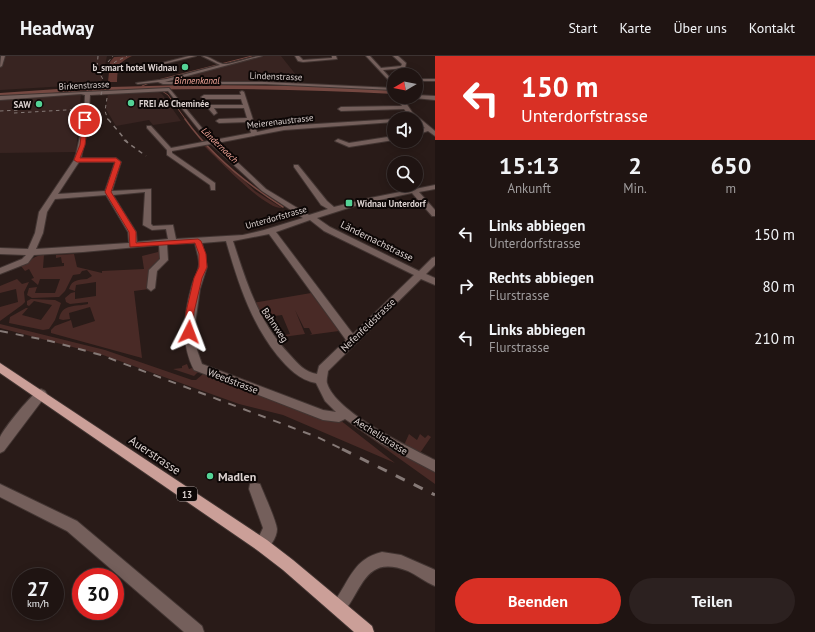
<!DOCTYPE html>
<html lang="de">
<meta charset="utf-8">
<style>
:root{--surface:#1f1412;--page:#2c2120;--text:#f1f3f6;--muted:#a19e9f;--line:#3c3332;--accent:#d93025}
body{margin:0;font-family:"PT Sans",sans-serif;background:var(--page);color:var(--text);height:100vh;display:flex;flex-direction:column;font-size:15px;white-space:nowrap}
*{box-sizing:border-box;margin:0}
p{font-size:13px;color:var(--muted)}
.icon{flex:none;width:22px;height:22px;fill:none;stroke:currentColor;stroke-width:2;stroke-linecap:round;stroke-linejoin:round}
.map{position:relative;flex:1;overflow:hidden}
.side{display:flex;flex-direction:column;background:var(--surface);width:380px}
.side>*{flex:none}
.top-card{background:#d93025;color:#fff;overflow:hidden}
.needle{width:26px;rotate:260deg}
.tools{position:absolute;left:387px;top:12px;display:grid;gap:8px}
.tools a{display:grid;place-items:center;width:36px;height:36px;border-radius:50%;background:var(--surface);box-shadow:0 2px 10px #0003,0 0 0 1px var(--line);font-size:20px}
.speed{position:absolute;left:12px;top:512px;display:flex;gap:8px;font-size:20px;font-weight:700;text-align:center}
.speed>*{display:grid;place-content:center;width:52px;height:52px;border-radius:50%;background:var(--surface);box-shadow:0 2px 10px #0003,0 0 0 1px var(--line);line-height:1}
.speed small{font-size:10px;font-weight:400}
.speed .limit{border:6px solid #d22;background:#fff;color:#111}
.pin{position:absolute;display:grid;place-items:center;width:34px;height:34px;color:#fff;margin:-17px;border:2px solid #fff;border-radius:50%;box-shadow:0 1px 4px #0007}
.me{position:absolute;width:44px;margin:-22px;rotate:3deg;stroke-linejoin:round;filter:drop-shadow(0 0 3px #0008)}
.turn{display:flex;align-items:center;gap:14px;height:84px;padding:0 20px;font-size:18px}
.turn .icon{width:52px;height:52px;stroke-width:2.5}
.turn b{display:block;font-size:28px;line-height:34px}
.eta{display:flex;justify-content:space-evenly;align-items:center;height:68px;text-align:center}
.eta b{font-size:24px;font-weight:700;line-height:28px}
.button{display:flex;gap:8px;margin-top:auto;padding:8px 20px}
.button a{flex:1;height:46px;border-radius:24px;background:var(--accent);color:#fff;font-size:16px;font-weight:700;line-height:46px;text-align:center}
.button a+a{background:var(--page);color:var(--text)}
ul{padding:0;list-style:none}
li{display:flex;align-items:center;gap:12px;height:52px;padding:0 20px}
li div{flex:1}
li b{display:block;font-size:15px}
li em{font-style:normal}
header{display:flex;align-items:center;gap:24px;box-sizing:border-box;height:56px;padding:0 20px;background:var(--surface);border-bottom:1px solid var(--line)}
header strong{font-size:19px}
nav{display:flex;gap:22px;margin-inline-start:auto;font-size:14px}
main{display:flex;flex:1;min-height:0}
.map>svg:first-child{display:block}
.built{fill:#382421}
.green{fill:#492a26}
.forest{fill:#633832}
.water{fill:#754841}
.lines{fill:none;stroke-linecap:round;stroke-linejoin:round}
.stream-far1{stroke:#754841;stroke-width:1}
.stream{stroke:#754841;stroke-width:1.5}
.minor-casing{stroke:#423532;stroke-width:2}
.major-casing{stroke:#423532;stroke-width:2}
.minor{fill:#745f5b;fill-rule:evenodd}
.major{fill:#cb9f98;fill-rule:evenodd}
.rail-far3{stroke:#857976;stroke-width:1;stroke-dasharray:3.5 3.5;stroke-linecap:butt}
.rail-far2{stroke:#857976;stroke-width:1.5;stroke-dasharray:4.5 4.5;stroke-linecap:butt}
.rail-far1{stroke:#857976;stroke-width:2;stroke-dasharray:8 8;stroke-linecap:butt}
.rail{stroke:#857976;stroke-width:3;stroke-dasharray:10 10;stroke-linecap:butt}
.route{fill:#d93025;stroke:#8d1f18}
.poi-dot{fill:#54d396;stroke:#0d0706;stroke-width:1.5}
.labels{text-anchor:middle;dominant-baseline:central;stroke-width:4;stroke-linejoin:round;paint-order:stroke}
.far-poi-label{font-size:9px;font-weight:bold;fill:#dcd2d0;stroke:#0d0706;text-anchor:end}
.far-street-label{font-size:9px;fill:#dcd2d0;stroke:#0d0706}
.far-water-label{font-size:9px;font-style:italic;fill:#f8ab9e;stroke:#0d0706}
.shield{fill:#0d0706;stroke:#9e9593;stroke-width:1}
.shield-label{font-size:9px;font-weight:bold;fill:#dcd2d0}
.street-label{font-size:10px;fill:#dcd2d0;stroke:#0d0706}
.near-street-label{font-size:12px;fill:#dcd2d0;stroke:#0d0706}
.near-poi-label{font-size:12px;font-weight:bold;fill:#dcd2d0;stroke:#0d0706;text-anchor:start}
</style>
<header>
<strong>Headway</strong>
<nav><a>Start</a><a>Karte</a><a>Über uns</a><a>Kontakt</a></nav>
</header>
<main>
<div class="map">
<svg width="435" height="576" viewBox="0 0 435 576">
<rect width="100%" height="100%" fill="#291b18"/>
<g class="built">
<path d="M3,0h104l-6,28 -101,6v-23z"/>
<path d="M260,0h21l23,29 -39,-2h-102l4,-3z"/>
<path d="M154,34l8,4 19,27 -28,4 -4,-5 -33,6 -10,-17 2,-17z"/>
<path d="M81,38l-5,58 -76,1v-53z"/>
</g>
<g class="green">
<path d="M206,88l49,47 27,17c-18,1 -65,-50 -79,-63z"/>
<path d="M158,191l3,15 -10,7 -2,20 -15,2 8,67 -91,-25v-3l4,-4 16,-6 2,8 22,-7 -5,-14 -21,6 1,6 -7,1 -4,-1c3,-16 17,-12 29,-15v-2l-18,2 -4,-2 -1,-4 6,-5 4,-1v7l21,-3v-14l-20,3 -1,6 -6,-2c3,-10 10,-9 18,-10l5,-3 -5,-6 -5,1 -2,3 -7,1 -8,16 -6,6 -27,1 -5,-3 2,-7 8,-1 -2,6h20l5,-14h-20l-2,6 -7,-6 3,-1 -5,-9 -4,2 -4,-5c9,-4 12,-11 23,-11l-1,13 21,-2v-3h-2l-1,-6 -5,1v-3l18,-1 3,13 25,6v-2l42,-2 -2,-13 16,-4z"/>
<path d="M17,223l5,5 7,-2 -5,10 1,10 -3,3 -22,16v-14l18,-5 -2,-13 -16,4v-7z"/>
<path d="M311,237l28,38 -30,4 3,-1 -3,-6h-5l-9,-18 10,24 -30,4 -1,-1 16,-3 -8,-19 -15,2 2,4 -4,1 -2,-6h-4l-6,-13z"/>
<path d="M31,243l24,1 6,3 -6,17 -6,9 -6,1 -34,-7 1,-6 16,-9h2l-6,7 19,5 11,-15 -18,-4 -5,5 -2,-1v-4z"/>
<path d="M0,268l105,26 87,30h4l7,-6 137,46 55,43 -112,-48 -44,-11 -136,-49 -103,-27z"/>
<path d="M187,308l2,5 6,-2 4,4 -5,5 -21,-7 9,-1v-2z"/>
<path d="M344,363h3l88,50v15z"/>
<path d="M409,378l8,6 3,-6 5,4 3,-3 3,2 -11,16 -15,-7v-3z"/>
</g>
<path class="forest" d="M132,0c-15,7 -14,11 -15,26h-9l2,-20 4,-5z"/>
<path class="water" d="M187,29l125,1 82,4v4c-132,-7 -262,-7 -394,2v-3l72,-5z"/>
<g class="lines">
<g class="stream-far1">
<path d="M142,30l12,-5 98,-25"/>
<path d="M156,31l12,8 18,25"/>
</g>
<path class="stream" d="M185,63c25,35 62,65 98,88"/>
<g class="minor-casing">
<g id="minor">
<path d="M1,0h4l-3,10 -2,1z"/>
<path d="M189,0h7l-32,8 -2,-1z"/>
<path d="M202,0c8,0 13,6 21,8 8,1 28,-8 39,-8l-97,26h100l129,6v2l-129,-6h-102l-5,-2 -20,2 -2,-1 31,-4 53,-14z"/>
<path d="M295,0h4l4,4 29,-2v-2h4l1,3 -34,3 -5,-1z"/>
<path d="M366,0h4l11,12 20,-2 1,-2 -9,-8h5l8,7 -1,5 -22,2 11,12v4z"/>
<rect x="416" y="23" width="19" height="2"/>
<path d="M169,32l37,45 8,7 37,-7 -3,-11 -29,1 -3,-2 3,-2 28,-1 -3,-10h-30l3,5 -3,2 -7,-8 3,-2h33l-2,-6h-37l-3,-2 3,-2h37l-1,-3 2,-1 2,1 13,40 27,-6 112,-7h-2v3l-110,8 -67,13 49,46 43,26 19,-6 -7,-4 -27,-38v-2h4l29,36 7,6 36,-9 65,-13v4l-16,3 16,18v6h-3l-20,-23 -51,11 -44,14 13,9 89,44 13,-13 3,-1v8l-9,9 9,4v7l-14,-6 -93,92c0,3 -2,9 -1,12 8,29 82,64 108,77v12l-55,-29 -35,-24 -6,3 -16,-2 -129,-50c-14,-27 -10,-56 -2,-85 2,-7 7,-14 7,-21 0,-7 -3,-14 -4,-21l-28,1 1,16 -11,11 -2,17 -4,3 -4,-3 2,-18 11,-11 -1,-14 -76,7 -49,3 -6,8 -28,11v-6l22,-9 4,-4 -26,-1v-6l28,1 7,-16 4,-21 35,-52 2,-6 8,-36 1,-23 -4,-1 -81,6v-4zM168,35l40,50 -37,7 -20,-22h-4v2l20,22v5l43,30 1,5h4v-7l-43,-30v-2l39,-7 51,47 41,27 -39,12 -21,5 -67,4 -3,-14 -20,1 -2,-2v-35l-39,2 9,-29 -5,-4h-35l7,-31 2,-32zM79,106h36l-10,29 -47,3zM145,136l-2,33 9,5 14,-1 2,10 -31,3 -1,-10 -23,-37zM106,139l22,37 1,11 -93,6 7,-16 4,-21 8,-13zM310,164l14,11 90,44 -61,59 -77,-102zM269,178l77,106 -27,26 -2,8c-12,-2 -19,-10 -27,-19 -32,-34 -43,-71 -57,-114zM226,185c12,41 24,80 51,114 11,13 22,25 39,28l9,18 11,11 -13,-2 -121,-46 -6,-17 -1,-23 5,-35 7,-22 -5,-24z"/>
<path d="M416,39l19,1v4l-21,-2 -1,-1h3z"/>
<path d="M396,41h6l10,15 23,19v5l-7,-5 -12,4v-4l9,-3 -9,-7v-2l-8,-5 -4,-5 -63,2 -3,-2 3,-2 61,-1z"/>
<path d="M394,80v4l-45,7 -14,-6 3,-2 11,4z"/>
<path d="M41,333l4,2 2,3 -43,57 -4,2c0,-5 0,-12 0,-16 4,-9 33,-45 41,-48z"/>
<path d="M255,427l5,1c4,10 16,36 17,45 0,9 -8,20 -15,23l-5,-2 -2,-5 8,-17 -14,-39 1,-5z"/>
<path d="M0,428l77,37 125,105 2,6h-20l-117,-101 -67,-34z"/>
<path d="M382,496l19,3 32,14 2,1v16c-10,-4 -18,-11 -27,-15 -42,-16 -44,15 -64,41l-5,3 -5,-3 -3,-5 3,-5c16,-22 19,-43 48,-50z"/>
</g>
</g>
<g class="major-casing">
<path id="major" d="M0,307l267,177 26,20 79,66 2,6h-20l-71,-62 -26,-20 -257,-177z"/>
</g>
<use href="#minor" class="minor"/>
<use href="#major" class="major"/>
<g class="rail-far3">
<path d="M98,0l-1,13 7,12"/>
<path d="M108,6l5,-6"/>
<path d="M109,12l6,-6 12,-6"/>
<path d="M101,39l1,-4"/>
<path d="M107,42l-2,13 3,9"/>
<path d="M0,55l20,-1"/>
<path d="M14,57l69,-4"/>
</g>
<g class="rail-far2">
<path d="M108,63l20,24"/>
<path d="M124,84l22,16"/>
</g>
<path class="rail-far1" d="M0,275l50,10 51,14 216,82 27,13"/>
<path class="rail" d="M342,393l93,46"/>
</g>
<path class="route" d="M85,62l3,2 -3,25 -5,13h36l5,4 -10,30 25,40v11l62,-4 3,2 5,13 1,13 -5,11 -8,34 -2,23h-6l-1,-3 1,-20 8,-34 5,-11v-13l-4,-11 -65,4 -1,-15 -24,-40 10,-30h-38l-3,-2 6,-15 3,-25z"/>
<g class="poi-dot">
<circle cx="185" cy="11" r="4"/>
<circle cx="131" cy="47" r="4"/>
<circle cx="39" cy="48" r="4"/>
<rect x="345" y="143" width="8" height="8" rx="2"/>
<circle cx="210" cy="420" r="4"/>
</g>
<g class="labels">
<g class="far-poi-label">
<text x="177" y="11">b_smart hotel Widnau</text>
<text x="139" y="47" text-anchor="start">FREI AG Cheminée</text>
<text x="31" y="48">SAW</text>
<text x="357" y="147" text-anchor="start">Widnau Unterdorf</text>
</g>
<g class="far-street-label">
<text transform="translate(276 20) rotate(2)">Lindenstrasse</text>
<text transform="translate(84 29) rotate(-3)">Birkenstrasse</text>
<text transform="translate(280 65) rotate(-7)">Meierenaustrasse</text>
<text transform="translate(276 161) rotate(-16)">Unterdorfstrasse</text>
</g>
<g class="far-water-label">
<text x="197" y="24">Binnenkanal</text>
<text transform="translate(220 89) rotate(44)">Ländernaach</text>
</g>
<rect class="shield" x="177" y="431" width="20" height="14" rx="3"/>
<g class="shield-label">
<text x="187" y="438">13</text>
</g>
<g class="street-label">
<text transform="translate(377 185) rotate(26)">Ländernachstrasse</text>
<text transform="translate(275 269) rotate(56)">Bahnweg</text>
<text transform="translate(368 269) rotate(-44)">Nefenfeldstrasse</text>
<text transform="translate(233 325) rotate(21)">Weedstrasse</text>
<text transform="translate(381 380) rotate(32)">Aechelistrasse</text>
</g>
<g class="near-street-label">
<text transform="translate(155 399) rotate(34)">Auerstrasse</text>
</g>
<g class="near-poi-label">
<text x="218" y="420">Madlen</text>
</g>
</g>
</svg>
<div class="tools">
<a><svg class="needle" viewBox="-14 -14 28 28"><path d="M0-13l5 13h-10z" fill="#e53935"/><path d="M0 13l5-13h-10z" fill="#a19e9f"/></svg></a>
<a><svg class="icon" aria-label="sound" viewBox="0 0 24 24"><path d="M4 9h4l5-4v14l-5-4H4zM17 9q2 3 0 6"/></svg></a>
<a><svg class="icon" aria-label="search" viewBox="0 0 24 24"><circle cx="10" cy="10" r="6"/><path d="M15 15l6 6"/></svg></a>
</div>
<div class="speed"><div>27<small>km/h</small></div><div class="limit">30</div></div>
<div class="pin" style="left:85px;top:64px;background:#d93025"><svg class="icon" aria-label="arrive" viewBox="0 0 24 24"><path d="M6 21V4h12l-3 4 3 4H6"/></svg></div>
<svg class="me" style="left:189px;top:276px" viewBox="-20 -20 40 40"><path d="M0-17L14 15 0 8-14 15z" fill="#d93025" stroke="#fff" stroke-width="4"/></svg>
</div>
<section class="side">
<div class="top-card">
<div class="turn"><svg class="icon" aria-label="left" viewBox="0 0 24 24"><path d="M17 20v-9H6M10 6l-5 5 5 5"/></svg><div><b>150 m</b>Unterdorfstrasse</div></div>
</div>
<div class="eta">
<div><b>15:13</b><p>Ankunft</p></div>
<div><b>2</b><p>Min.</p></div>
<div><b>650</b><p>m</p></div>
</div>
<ul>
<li><svg class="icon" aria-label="left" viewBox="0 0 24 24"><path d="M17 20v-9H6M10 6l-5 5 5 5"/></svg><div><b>Links abbiegen</b><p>Unterdorfstrasse</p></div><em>150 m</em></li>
<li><svg class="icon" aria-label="right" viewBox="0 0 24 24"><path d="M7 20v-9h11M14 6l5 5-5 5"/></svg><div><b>Rechts abbiegen</b><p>Flurstrasse</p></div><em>80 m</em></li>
<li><svg class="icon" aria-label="left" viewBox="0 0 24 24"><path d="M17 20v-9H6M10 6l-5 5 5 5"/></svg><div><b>Links abbiegen</b><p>Flurstrasse</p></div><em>210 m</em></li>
</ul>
<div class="button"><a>Beenden</a><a>Teilen</a></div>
</section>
</main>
